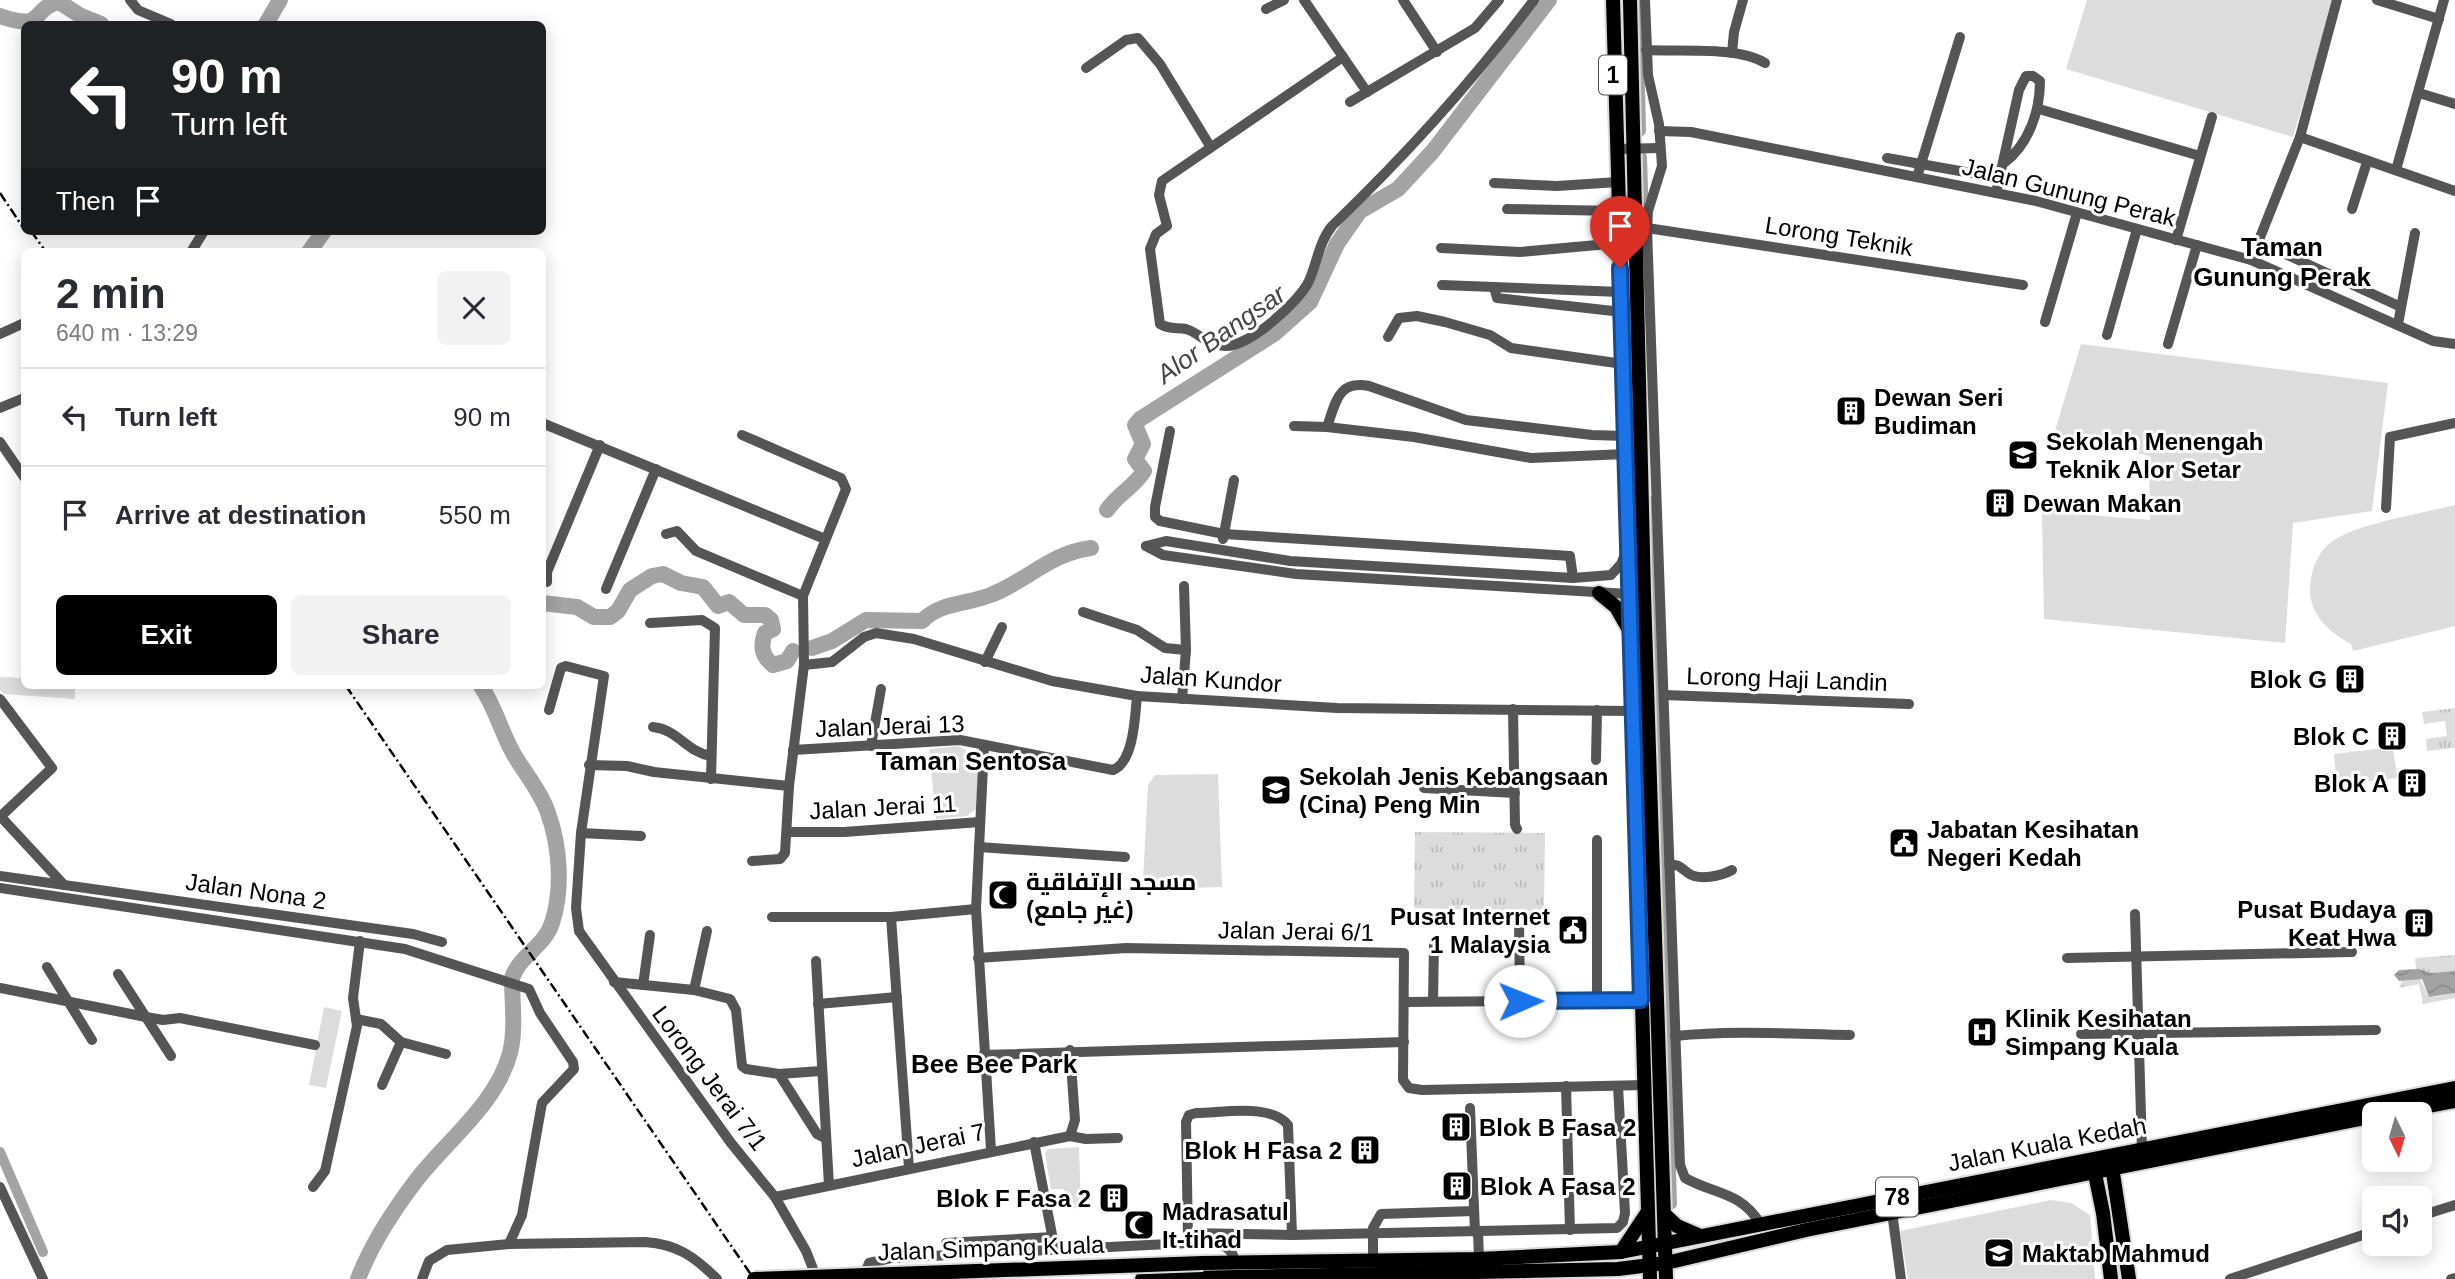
<!DOCTYPE html>
<meta charset="utf-8">
<style>
:root{--surface:#fff;--page:#f2f2f3;--text:#2b2b33;--muted:#7c7c81;--line:#e1e1e2;--accent:#000}
body{margin:0;font-family:Helvetica,Cairo,sans-serif;background:var(--page);color:var(--text);height:100vh;display:flex;flex-direction:column;font-size:26px;white-space:nowrap}
*{box-sizing:border-box;margin:0}
p{font-size:23px;color:var(--muted)}
.icon{flex:none;width:38px;height:38px;fill:none;stroke:currentColor;stroke-width:2;stroke-linecap:round;stroke-linejoin:round}
.map{position:relative;flex:1;overflow:hidden}
.drawer{position:absolute;left:21px;top:248px;width:525px;height:441px;display:flex;flex-direction:column;background:var(--surface);border-radius:10px;box-shadow:0 4px 18px #0003}
.drawer>*{flex:none}
.guide{position:absolute;left:21px;top:21px;width:525px;height:214px;border-radius:10px;box-shadow:0 4px 18px #0003;background:#202124;color:#fff;overflow:hidden}
.needle{width:46px;rotate:175deg}
.tools{position:absolute;left:2362px;top:1102px;display:grid;gap:14px}
.tools a{display:grid;place-items:center;width:70px;height:70px;border-radius:10px;background:var(--surface);box-shadow:0 4px 18px #0003;font-size:35px}
.pin{position:absolute;display:grid;place-items:center;width:60px;height:60px;color:#fff;margin:-72px -30px;border-radius:50% 50% 50% 0;rotate:-45deg;box-shadow:0 0 7px #0007}
.pin .icon{rotate:45deg}
.me{position:absolute;width:77px;margin:-38px;rotate:89deg;stroke-linejoin:round;filter:drop-shadow(0 0 5px #0008)}
.turn{display:flex;align-items:center;gap:24px;height:147px;padding:0 35px;font-size:32px}
.turn .icon{width:91px;height:91px;stroke-width:2.5}
.turn b{display:block;font-size:49px;line-height:60px}
.then{display:flex;align-items:center;height:66px;padding:0 35px;background:#0003;gap:14px;font-size:26px}
.round{display:grid;place-items:center;flex:none;width:74px;height:74px;border-radius:10px;background:var(--page)}
.summary{display:flex;align-items:center;justify-content:space-between;height:119px;padding:0 35px}
h1{font-size:42px;font-weight:600;line-height:52px}
.action{display:flex;gap:14px;margin-top:auto;padding:14px 35px}
.action a{flex:1;height:80px;border-radius:10px;background:var(--accent);color:#fff;font-size:28px;font-weight:600;line-height:80px;text-align:center}
.action a+a{background:var(--page);color:var(--text)}
ul{padding:0;list-style:none}
li{display:flex;align-items:center;gap:21px;height:98px;padding:0 35px;border-top:2px solid var(--line)}
li div{flex:1}
li b{display:block;font-size:26px}
li em{font-style:normal}
.map>svg:first-child{display:block}
.grass{fill:url(#grass-tufts)}
.green{fill:#dcdcdc}
.water{fill:url(#water-waves)}
.lines{fill:none;stroke-linecap:round;stroke-linejoin:round}
.canal{stroke:#a3a3a3;stroke-width:10}
.river{stroke:#a3a3a3;stroke-width:16}
.major-casing{stroke:#dbdbdb;stroke-width:18}
.minor{stroke:#555;stroke-width:10}
.major{stroke:#000;stroke-width:14}
.rail{stroke:#000;stroke-width:2.5;stroke-dasharray:10 3.5 2 3.5;stroke-linecap:butt}
.major-bridge-casing{stroke:#dbdbdb;stroke-width:18;stroke-linecap:butt}
.major-bridge{stroke:#000;stroke-width:14}
.route-casing{stroke:#114b97;stroke-width:18}
.route{stroke:#1a73e8;stroke-width:12}
.labels{text-anchor:middle;dominant-baseline:central;stroke-width:6;stroke-linejoin:round;paint-order:stroke}
.shield{fill:#fff;stroke:#4c4c4c;stroke-width:2}
.shield-label{font-size:23px;font-weight:bold;fill:#000}
.street-label{font-size:24px;fill:#000;stroke:#fff}
.poi-label{font-size:24px;font-weight:bold;fill:#000;stroke:#fff;text-anchor:start}
.neighbourhood-label{font-size:26px;font-weight:bold;fill:#000;stroke:#fff}
.water-label{font-size:26px;font-style:italic;fill:#444;stroke:#fff}
</style>
<div class="map">
<svg width="2455" height="1279" viewBox="0 0 2455 1279">
<defs>
<pattern id="grass-tufts" width="24" height="20" patternUnits="userSpaceOnUse" patternTransform="scale(1.75)"><rect width="24" height="20" fill="#dcdcdc"/><path d="M3 7l-1-3M5 7V3M7 7l1-3M15 17l-1-3M17 17v-4M19 17l1-3" fill="none" stroke="#bbb"/></pattern>
<pattern id="water-waves" width="16" height="10" patternUnits="userSpaceOnUse" patternTransform="scale(1.75)"><rect width="16" height="10" fill="#a3a3a3"/><path d="M0 5q4-4 8 0t8 0" fill="none" stroke="#8b8b8b"/></pattern>
</defs>
<rect width="100%" height="100%" fill="#fff"/>
<g class="grass">
<path d="M2455,708v40l-28,3 -1,-12 21,-3 -2,-15 -21,3 -2,-12z"/>
<path d="M1415,832l130,1 -1,79 -130,-4z"/>
<path d="M2455,955v16l-23,2 -16,-4 -1,-11z"/>
<path d="M2420,978l7,16 7,3 21,-4v5l-32,6 -4,-20 -20,4 3,-7z"/>
</g>
<g class="green">
<path d="M2087,0h247l-41,137 -227,-68z"/>
<path d="M2081,344l307,39 -16,128 -79,12 -8,120 -241,-24 -2,-108 108,9 -1,-64 -95,-22z"/>
<path d="M2455,505v121l-102,25 -2,-7c-21,-12 -40,-27 -41,-53 0,-17 6,-37 20,-48 23,-19 94,-30 125,-38z"/>
<path d="M0,677l24,1v8h51v13l-71,-5 -4,-4z"/>
<path d="M958,746l21,11 -3,52 -9,7 -31,3 -7,-70z"/>
<path d="M2393,747l4,31 -60,7 -3,-31z"/>
<path d="M1218,774l4,113 -72,2 -7,-8 5,-96 7,-10z"/>
<path d="M324,1007l18,4 -16,77 -17,-3z"/>
<path d="M1079,1147l2,61 -16,1 -1,-20h-13l-6,-36 3,-4z"/>
<path d="M2051,1200l20,3 19,12 5,64h-187l-8,-48z"/>
</g>
<path class="water" d="M2418,969l14,4 23,-2v22l-26,4 -7,-18 -23,2 -5,-6 5,-5z"/>
<g class="lines">
<g class="canal">
<path d="M1638,0l3,131"/>
<path d="M1642,157l2,63"/>
<path d="M1651,501l21,703"/>
<path d="M0,1152l43,100"/>
</g>
<g class="river">
<path d="M0,16c47,16 29,-7 59,-14l22,14 20,8"/>
<path d="M266,24l14,-24"/>
<path d="M309,252l15,-21"/>
<path d="M1107,510c11,-16 27,-23 37,-39l-9,-12 8,-15 -8,-19 5,-6 134,-85 36,-32 27,-58 16,-23 7,-10 38,-22 35,-38 116,-151"/>
<path d="M542,603l35,4 17,10h16l8,-6 12,-21 22,-14 11,-2 18,9 22,4 15,19 11,-4 15,13h21l6,5 2,9 -8,4c-5,14 -3,23 8,32l14,-4 6,-10"/>
<path d="M812,648l20,-7 34,-21 56,1c20,-20 46,-16 71,-27 35,-14 58,-41 98,-46"/>
<path d="M358,1279c13,-34 35,-68 57,-97 31,-41 81,-77 95,-129 6,-23 2,-51 2,-75 7,-22 33,-32 40,-55 11,-33 8,-77 -4,-110 -7,-21 -24,-41 -35,-60 -12,-22 -18,-46 -32,-67"/>
</g>
<g class="major-casing">
<g id="major">
<path d="M1613,0l37,1279"/>
<path d="M1630,0l14,594 22,685"/>
<path d="M1599,593l17,14 12,21"/>
<path d="M2381,1115l74,-14"/>
<path d="M2111,1160l18,119"/>
<path d="M2093,1164l10,49 8,66"/>
<path d="M1664,1214l13,12 23,10"/>
<path d="M1621,1252l26,-39"/>
<path d="M1203,1263l276,-4 142,-7 834,-164"/>
<path d="M1142,1279l476,-10 48,-6 140,-33 569,-114"/>
</g>
</g>
<g class="minor">
<path d="M130,0l8,10 33,14"/>
<path d="M1304,0l63,92"/>
<path d="M1403,0l34,52"/>
<path d="M1645,0l3,75 11,49 3,42 -14,45 -1,17 33,937 5,13c31,17 54,13 75,45"/>
<path d="M2377,0l62,19"/>
<path d="M1266,9l18,-9"/>
<path d="M1646,50c33,2 92,-4 119,13"/>
<path d="M1732,53l2,-21 9,-32"/>
<path d="M1343,57l-181,124 -3,14 8,31 -11,8 -6,15 10,75c9,6 17,3 26,5 14,4 19,16 39,17 24,1 74,-44 84,-65 8,-18 10,-39 23,-55 73,-70 141,-145 202,-226"/>
<path d="M1086,68l40,-28 12,-2 22,26 50,82"/>
<path d="M2419,93l36,11"/>
<path d="M1350,102l125,-74 24,-28"/>
<path d="M2039,109l161,47"/>
<path d="M1659,131l32,1 345,69 215,59 182,81 22,3"/>
<path d="M2300,137l155,54"/>
<path d="M1617,149l43,-1"/>
<path d="M1887,158l112,20"/>
<path d="M2396,170l48,-170"/>
<path d="M1917,177l43,-140"/>
<path d="M1494,183l63,3 61,-4"/>
<path d="M1996,193l23,-103 7,-14h7l7,5c0,30 -11,63 -36,82"/>
<path d="M1507,209l111,2"/>
<path d="M2352,209l15,-47"/>
<path d="M1647,228l376,57"/>
<path d="M2176,240l36,-123"/>
<path d="M2259,242l142,65"/>
<path d="M1441,248l79,4 100,-9"/>
<path d="M191,252l13,-21"/>
<path d="M2251,260l49,-123 37,-137"/>
<path d="M1442,285l179,7"/>
<path d="M1494,287l3,11 125,14"/>
<path d="M2045,322l32,-109"/>
<path d="M2398,324l17,-91"/>
<path d="M0,334l24,-11"/>
<path d="M2107,335l30,-106"/>
<path d="M1388,337l11,-19 18,-2 28,6 45,13 21,13 112,16"/>
<path d="M2168,344l29,-99"/>
<path d="M0,408l24,-10"/>
<path d="M542,423l283,116"/>
<path d="M1294,426l33,1 87,10 117,21 95,-4"/>
<path d="M1327,427c9,-25 11,-47 42,-41l97,34 126,15 34,1"/>
<path d="M1170,431l-15,76v10l5,4 64,13 346,22 3,22"/>
<path d="M742,435l99,43 5,11 -43,107 1,69 -15,121 -4,67 -5,6 -28,2"/>
<path d="M0,442l24,35"/>
<path d="M2386,508l4,-71 65,-14"/>
<path d="M666,534l11,-3 19,20 107,45"/>
<path d="M1223,539l11,-59"/>
<path d="M1146,546l20,-5 124,20 283,17 38,-3 10,-11 6,-14"/>
<path d="M1146,546l17,9 133,19 333,20"/>
<path d="M547,582v-10l53,-127"/>
<path d="M606,589l50,-120"/>
<path d="M1083,612l54,18 28,18 21,2"/>
<path d="M650,623l52,-3 13,8 -4,151"/>
<path d="M985,662l17,-35"/>
<path d="M804,665l28,-3 32,-25 12,-4 38,6 138,42 85,15 200,12 297,3"/>
<path d="M1664,695l245,9"/>
<path d="M0,699l52,69 -51,48"/>
<path d="M1182,699l4,-49 -2,-64"/>
<path d="M1513,709l2,116 2,4"/>
<path d="M549,710l12,-42 5,-2 38,10 -23,157 -5,75 3,23 152,212 44,54 31,54 11,28"/>
<path d="M653,727c24,2 35,26 58,29"/>
<path d="M871,746l10,-57"/>
<path d="M984,747l-8,162 15,241"/>
<path d="M793,750l167,-10 153,30c21,-8 22,-54 24,-74"/>
<path d="M1596,760l1,-50"/>
<path d="M589,765l38,1 27,6 135,14"/>
<path d="M1424,788l91,5"/>
<path d="M0,816l64,69"/>
<path d="M788,832h56l136,-10"/>
<path d="M581,833l60,3"/>
<path d="M1597,840v160"/>
<path d="M979,847l146,10"/>
<path d="M1669,864c11,1 11,3 19,9 11,8 33,3 44,-3"/>
<path d="M0,876l413,58 29,8"/>
<path d="M0,888l405,61 124,40 11,24 33,49 1,7 -32,34 -20,112 -13,29"/>
<path d="M2135,914l7,235"/>
<path d="M772,917h119l85,-8"/>
<path d="M891,917l18,251"/>
<path d="M1519,919l1,82"/>
<path d="M978,958l148,-10 278,5 -1,127 6,8 13,2 223,-5"/>
<path d="M2067,958l285,-6"/>
<path d="M816,961l13,224"/>
<path d="M47,967l45,73"/>
<path d="M118,974l53,82"/>
<path d="M614,982l80,8 36,9 6,11 6,56 4,3 33,5 42,-3"/>
<path d="M643,985l7,-50"/>
<path d="M0,988l146,29 17,3 17,-2 135,27"/>
<path d="M694,990l13,-59"/>
<path d="M1433,1001l1,-57"/>
<path d="M1404,1002l237,-2"/>
<path d="M818,1004l79,-7"/>
<path d="M356,1019l25,5 20,18 45,12"/>
<path d="M2081,1034l295,-4"/>
<path d="M1675,1036c58,-6 116,-2 175,-1"/>
<path d="M983,1055l421,-13"/>
<path d="M779,1074l38,60 8,4"/>
<path d="M382,1085l19,-43"/>
<path d="M1566,1086l4,144"/>
<path d="M1470,1108l5,124"/>
<path d="M1070,1136l5,-16 -5,-70"/>
<path d="M1070,1136l16,3 32,-1"/>
<path d="M1034,1142l21,108"/>
<path d="M0,1187l43,92"/>
<path d="M313,1187l12,-16 32,-145 -4,-28 7,-57"/>
<path d="M775,1197l295,-61"/>
<path d="M1892,1212l9,67"/>
<path d="M2420,1216l35,-11"/>
<path d="M1478,1232l1,27"/>
<path d="M1188,1233l104,2 325,-7 6,-6 2,-9 -7,-127"/>
<path d="M1188,1240l-2,-118 3,-7 7,-2c26,0 75,-10 92,12l4,110"/>
<path d="M946,1243l107,-6"/>
<path d="M1373,1261v-33l8,-14 93,-3"/>
<path d="M422,1279l7,-18 18,-11 62,-6 136,-2c32,2 50,15 72,37"/>
<path d="M863,1279l6,-16 22,-5 297,-15c19,-1 43,-4 47,19"/>
<path d="M2230,1279l145,-48"/>
<path d="M2451,1279l4,-1"/>
</g>
<use href="#major" class="major"/>
<g class="rail">
<path d="M0,193l24,36"/>
<path d="M31,231l15,21"/>
<path d="M346,686l408,593"/>
</g>
<g class="major-bridge-casing">
<path id="major-bridge" d="M754,1279l449,-16"/>
</g>
<use href="#major-bridge" class="major-bridge"/>
</g>
<g class="lines">
<g class="route-casing">
<path id="route" d="M1520,1001l121,-1 -21,-732"/>
</g>
<use href="#route" class="route"/>
</g>
<defs>
<g id="building-square" transform="scale(1.575)"><rect x="-9" y="-9" width="18" height="18" rx="4" fill="#000" stroke="#fff"/><path d="M-4-6H4V6H1V3H-1V6H-4ZM-2.5-4.3h1.7v1.8h-1.7ZM.8-4.3h1.7v1.8H.8ZM-2.5-1h1.7V.8h-1.7ZM.8-1h1.7V.8H.8Z" fill="#fff"/></g>
<g id="school-square" transform="scale(1.575)"><rect x="-9" y="-9" width="18" height="18" rx="4" fill="#000" stroke="#fff"/><path d="M0-5L7-2L0 1L-7-2ZM-4 1L0 2.5L4 1V4Q0 6-4 4Z" fill="#fff"/></g>
<g id="civic-square" transform="scale(1.575)"><rect x="-9" y="-9" width="18" height="18" rx="4" fill="#000" stroke="#fff"/><path d="M-.6-6.5H3V-4.5H.6V-3L4-1V1h2V6H-6V1h2V-1L-.6-3ZM-1.2 2.5V6h2.4V2.5Z" fill="#fff"/></g>
<g id="mosque-square" transform="scale(1.575)"><rect x="-9" y="-9" width="18" height="18" rx="4" fill="#000" stroke="#fff"/><path d="M3.5-4.9A6 6 0 1 0 3.5 4.9A5 5 0 1 1 3.5-4.9Z" fill="#fff"/></g>
<g id="hospital-square" transform="scale(1.575)"><rect x="-9" y="-9" width="18" height="18" rx="4" fill="#000" stroke="#fff"/><path d="M-5-5h3v3.5h4V-5h3V5h-3V1.5h-4V5h-3Z" fill="#fff"/></g>
</defs>
<g fill-rule="evenodd">
<use href="#building-square" x="1851" y="411"/>
<use href="#school-square" x="2023" y="455"/>
<use href="#building-square" x="2000" y="503"/>
<use href="#building-square" x="2350" y="679"/>
<use href="#building-square" x="2392" y="736"/>
<use href="#building-square" x="2412" y="783"/>
<use href="#school-square" x="1276" y="790"/>
<use href="#civic-square" x="1904" y="843"/>
<use href="#mosque-square" x="1003" y="895"/>
<use href="#building-square" x="2419" y="923"/>
<use href="#civic-square" x="1573" y="930"/>
<use href="#hospital-square" x="1982" y="1032"/>
<use href="#building-square" x="1456" y="1127"/>
<use href="#building-square" x="1365" y="1150"/>
<use href="#building-square" x="1457" y="1186"/>
<use href="#building-square" x="1114" y="1198"/>
<use href="#mosque-square" x="1139" y="1225"/>
<use href="#school-square" x="1999" y="1253"/>
</g>
<g class="labels">
<g class="shield">
<rect x="1599" y="55.5" width="28" height="39" rx="5"/>
<rect x="1876" y="1177.5" width="42" height="39" rx="5"/>
</g>
<g class="shield-label">
<text x="1613" y="75">1</text>
<text x="1897" y="1197">78</text>
</g>
<g class="street-label">
<text transform="translate(2069 192) rotate(14)">Jalan Gunung Perak</text>
<text transform="translate(1839 236) rotate(9)">Lorong Teknik</text>
<text transform="translate(1211 679) rotate(4)">Jalan Kundor</text>
<text transform="translate(1787 679) rotate(2)">Lorong Haji Landin</text>
<text transform="translate(890 726) rotate(-2)">Jalan Jerai 13</text>
<text transform="translate(883 807) rotate(-3)">Jalan Jerai 11</text>
<text transform="translate(256 891) rotate(8)">Jalan Nona 2</text>
<text transform="translate(1296 931) rotate(1)">Jalan Jerai 6/1</text>
<text transform="translate(710 1078) rotate(53)">Lorong Jerai 7/1</text>
<text transform="translate(2047 1144) rotate(-11)">Jalan Kuala Kedah</text>
<text transform="translate(918 1145) rotate(-12)">Jalan Jerai 7</text>
<text transform="translate(991 1248) rotate(-2)">Jalan Simpang Kuala</text>
</g>
<g class="poi-label">
<text x="1874" y="397">Dewan Seri<tspan x="1874" dy="28">Budiman</tspan></text>
<text x="2046" y="441">Sekolah Menengah<tspan x="2046" dy="28">Teknik Alor Setar</tspan></text>
<text x="2023" y="503">Dewan Makan</text>
<text x="2327" y="679" text-anchor="end">Blok G</text>
<text x="2369" y="736" text-anchor="end">Blok C</text>
<text x="1299" y="776">Sekolah Jenis Kebangsaan<tspan x="1299" dy="28">(Cina) Peng Min</tspan></text>
<text x="2389" y="783" text-anchor="end">Blok A</text>
<text x="1927" y="829">Jabatan Kesihatan<tspan x="1927" dy="28">Negeri Kedah</tspan></text>
<text x="1026" y="881">مسجد الإتفاقية<tspan x="1026" dy="28">(غير جامع)</tspan></text>
<text x="2396" y="909" text-anchor="end">Pusat Budaya<tspan x="2396" dy="28">Keat Hwa</tspan></text>
<text x="1550" y="916" text-anchor="end">Pusat Internet<tspan x="1550" dy="28">1 Malaysia</tspan></text>
<text x="2005" y="1018">Klinik Kesihatan<tspan x="2005" dy="28">Simpang Kuala</tspan></text>
<text x="1479" y="1127">Blok B Fasa 2</text>
<text x="1342" y="1150" text-anchor="end">Blok H Fasa 2</text>
<text x="1480" y="1186">Blok A Fasa 2</text>
<text x="1091" y="1198" text-anchor="end">Blok F Fasa 2</text>
<text x="1162" y="1211">Madrasatul<tspan x="1162" dy="28">It-tihad</tspan></text>
<text x="2022" y="1253">Maktab Mahmud</text>
</g>
<g class="neighbourhood-label">
<text x="2282" y="247">Taman<tspan x="2282" dy="30">Gunung Perak</tspan></text>
<text x="971" y="761">Taman Sentosa</text>
<text x="994" y="1064">Bee Bee Park</text>
</g>
<g class="water-label">
<text transform="translate(1221 334) rotate(-35)">Alor Bangsar</text>
</g>
</g>
</svg>
<div class="tools">
<a><svg class="needle" viewBox="-14 -14 28 28"><path d="M0-13l5 13h-10z" fill="#e53935"/><path d="M0 13l5-13h-10z" fill="#7c7c81"/></svg></a>
<a><svg class="icon" aria-label="sound" viewBox="0 0 24 24"><path d="M4 9h4l5-4v14l-5-4H4zM17 9q2 3 0 6"/></svg></a>
</div>
<div class="pin" style="left:1620px;top:268px;background:#d93025"><svg class="icon" aria-label="arrive" viewBox="0 0 24 24"><path d="M6 21V4h12l-3 4 3 4H6"/></svg></div>
<svg class="me" style="left:1520px;top:1001px" viewBox="-20 -20 40 40"><circle r="19" fill="#fff"/><path d="M0-13L10 11 0 6-10 11z" fill="#1a73e8"/></svg>
<div class="guide">
<div class="turn"><svg class="icon" aria-label="left" viewBox="0 0 24 24"><path d="M17 20v-9H6M10 6l-5 5 5 5"/></svg><div><b>90 m</b>Turn left</div></div>
<div class="then">Then<svg class="icon" aria-label="arrive" viewBox="0 0 24 24"><path d="M6 21V4h12l-3 4 3 4H6"/></svg></div>
</div>
<section class="drawer">
<div class="summary"><div><h1>2 min</h1><p>640 m · 13:29</p></div><a class="round"><svg class="icon" aria-label="close" viewBox="0 0 24 24"><path d="M6 6l12 12M18 6L6 18"/></svg></a></div>
<ul>
<li><svg class="icon" aria-label="left" viewBox="0 0 24 24"><path d="M17 20v-9H6M10 6l-5 5 5 5"/></svg><div><b>Turn left</b></div><em>90 m</em></li>
<li><svg class="icon" aria-label="arrive" viewBox="0 0 24 24"><path d="M6 21V4h12l-3 4 3 4H6"/></svg><div><b>Arrive at destination</b></div><em>550 m</em></li>
</ul>
<div class="action"><a>Exit</a><a>Share</a></div>
</section>
</div>
